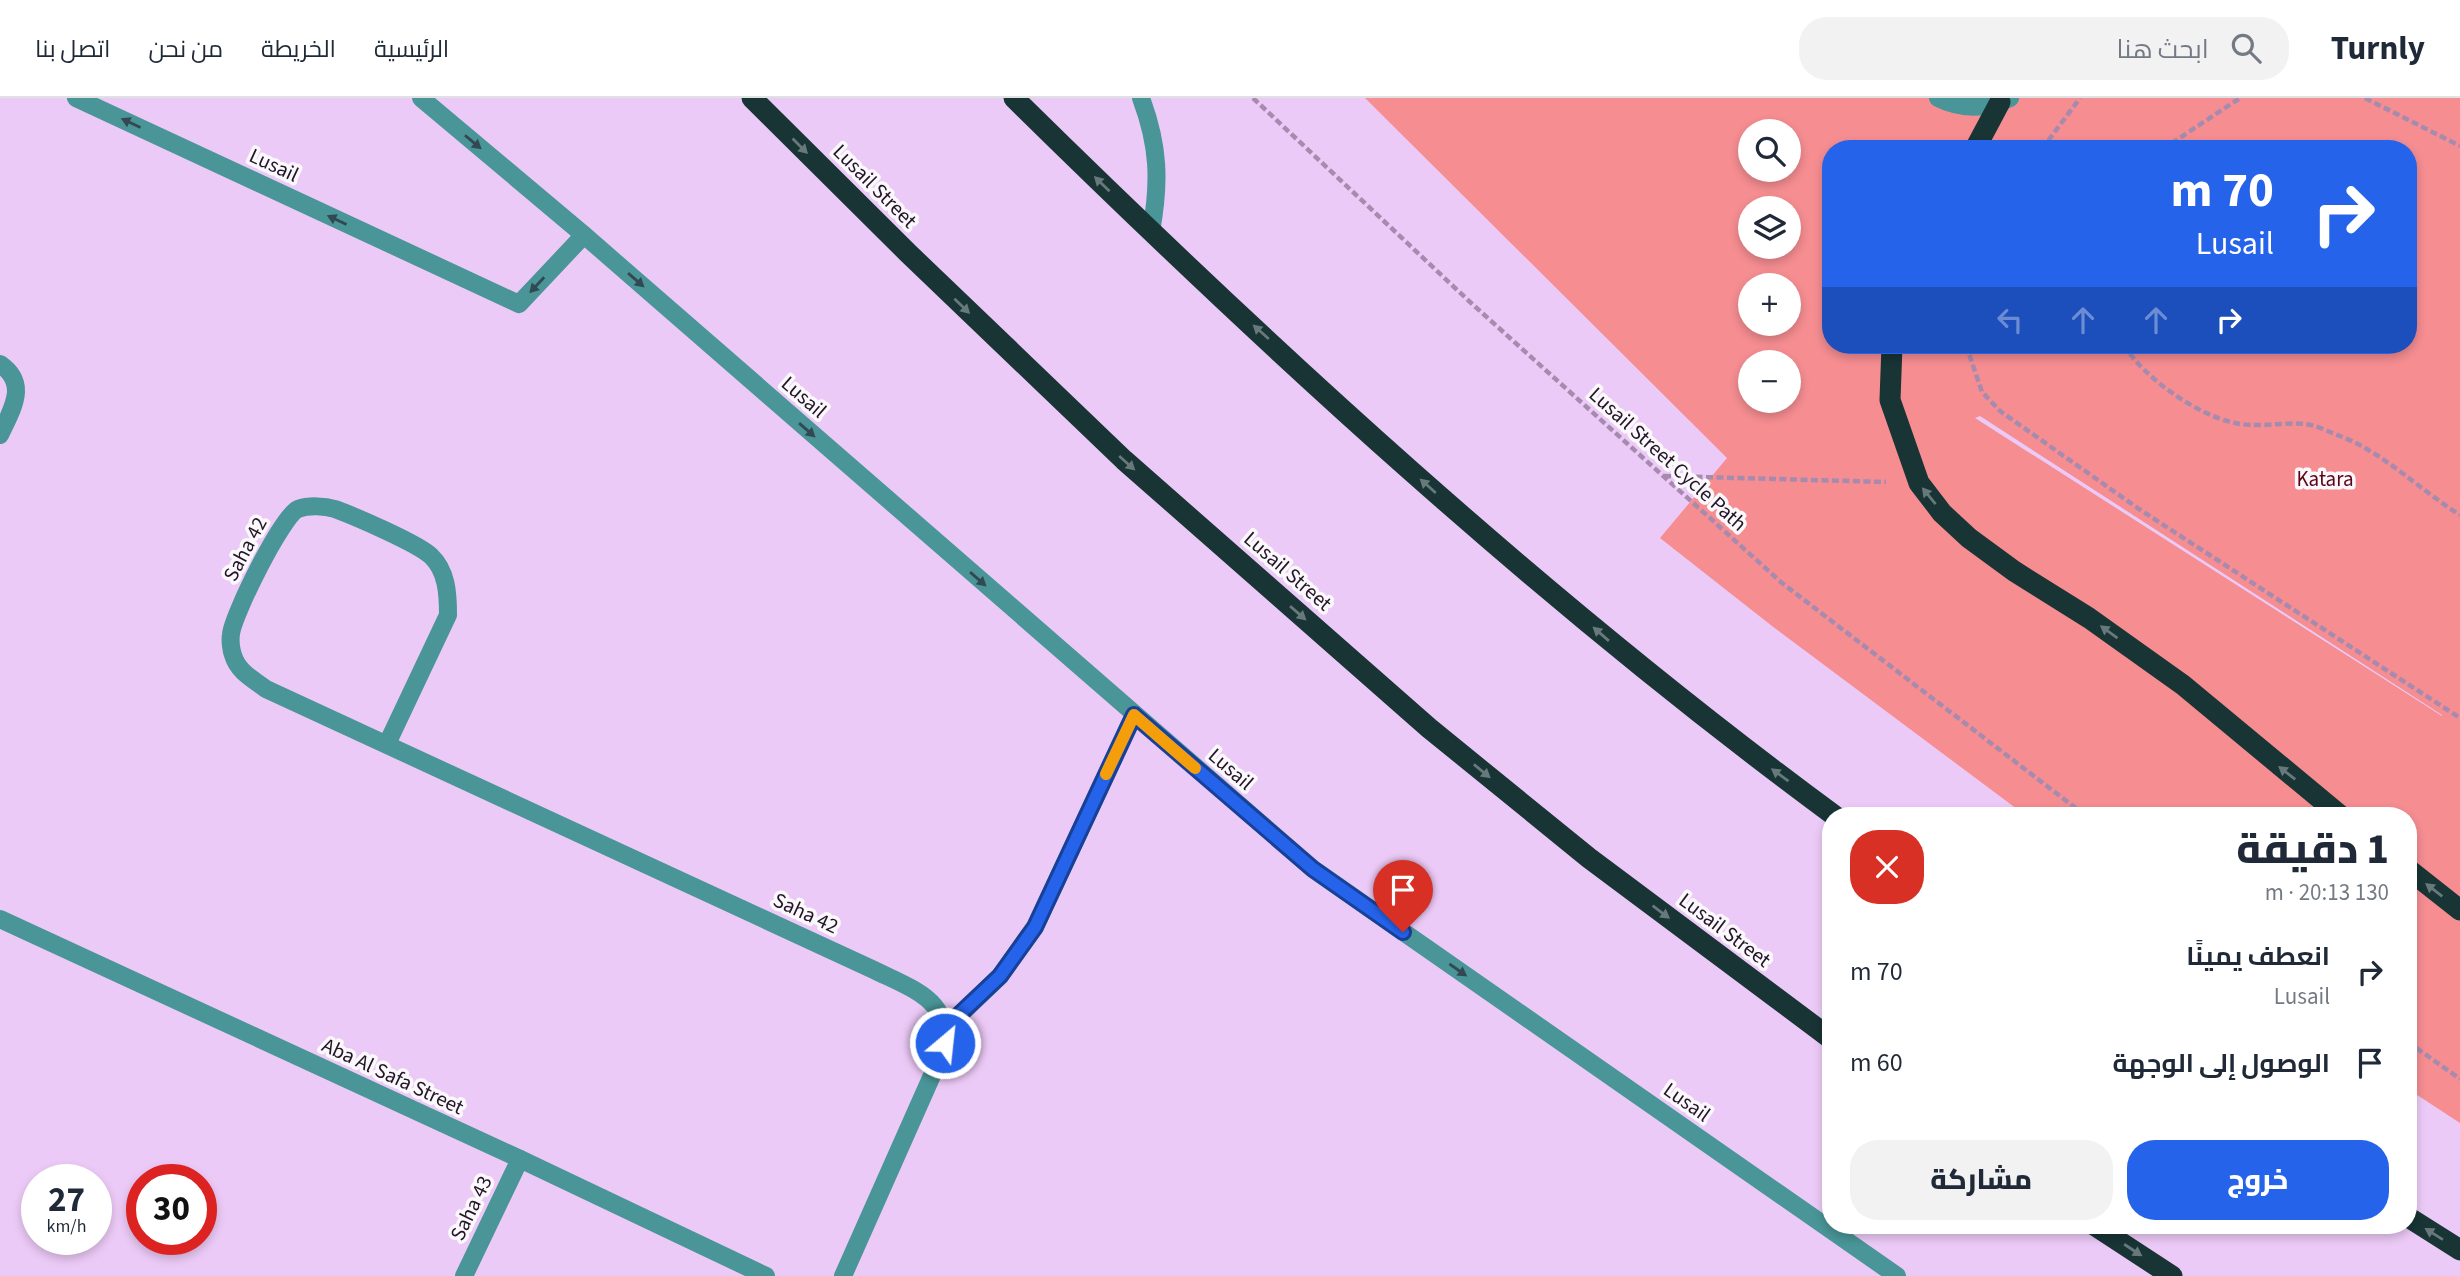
<!DOCTYPE html>
<html lang="ar">
<meta charset="utf-8">
<style>
:root{--surface:#fff;--page:#f2f2f3;--text:#1f2937;--muted:#747a83;--line:#e0e1e3;--accent:#2563eb}
body{margin:0;font-family:"Source Sans 3",Cairo,sans-serif;background:var(--page);color:var(--text);direction:rtl;height:100vh;display:flex;flex-direction:column;font-size:26px;white-space:nowrap}
*{box-sizing:border-box;margin:0}
p{font-size:23px;color:var(--muted)}
.icon{flex:none;width:38px;height:38px;fill:none;stroke:currentColor;stroke-width:2;stroke-linecap:round;stroke-linejoin:round}
.map{position:relative;flex:1;overflow:hidden;direction:ltr}
.sheet{position:absolute;left:1822px;top:709px;width:595px;height:427px;display:flex;flex-direction:column;background:var(--surface);border-radius:28px;box-shadow:0 4px 10px #0003;direction:rtl}
.sheet>*{flex:none}
.banner{position:absolute;left:1822px;top:42px;width:595px;height:214px;border-radius:28px;box-shadow:0 4px 10px #0003;direction:rtl;background:#2563eb;color:#fff;overflow:hidden}
.tools{position:absolute;left:1738px;top:21px;display:grid;gap:14px}
.tools a{display:grid;place-items:center;width:63px;height:63px;border-radius:50%;background:var(--surface);box-shadow:0 4px 10px #0003;font-size:35px}
.speed{position:absolute;left:21px;top:1066px;display:flex;gap:14px;font-size:35px;font-weight:700;text-align:center}
.speed>*{display:grid;place-content:center;width:91px;height:91px;border-radius:50%;background:var(--surface);box-shadow:0 4px 10px #0003;line-height:1}
.speed small{font-size:18px;font-weight:400}
.speed .limit{border:10px solid #d22;background:#fff;color:#111}
.pin{position:absolute;display:grid;place-items:center;width:60px;height:60px;color:#fff;margin:-72px -30px;border-radius:50% 50% 50% 0;rotate:-45deg;box-shadow:0 0 7px #0007}
.pin .icon{rotate:45deg}
.me{position:absolute;width:77px;margin:-38px;rotate:28deg;stroke-linejoin:round;filter:drop-shadow(0 0 5px #0008)}
.turn{display:flex;align-items:center;gap:24px;height:147px;padding:0 28px;font-size:32px}
.turn .icon{width:91px;height:91px;stroke-width:2.5}
.turn b{display:block;font-size:49px;line-height:60px}
.lanes{display:flex;align-items:center;height:66px;padding:0 28px;background:#0003;justify-content:center;gap:35px;direction:ltr}
.lanes .off{opacity:.35}
.round{display:grid;place-items:center;flex:none;width:74px;height:74px;border-radius:28px;background:var(--page)}
.summary{display:flex;align-items:center;justify-content:space-between;height:119px;padding:0 28px}
h1{font-size:42px;font-weight:800;line-height:52px}
.action{display:flex;gap:14px;margin-top:auto;padding:14px 28px}
.action a{flex:1;height:80px;border-radius:28px;background:var(--accent);color:#fff;font-size:28px;font-weight:800;line-height:80px;text-align:center}
.action a+a{background:var(--page);color:var(--text)}
ul{padding:0;list-style:none}
li{display:flex;align-items:center;gap:21px;height:91px;padding:0 28px}
li div{flex:1}
li b{display:block;font-size:26px}
li em{font-style:normal}
header{display:flex;align-items:center;gap:42px;box-sizing:border-box;height:98px;padding:0 35px;background:var(--surface);border-bottom:2px solid var(--line)}
header strong{font-size:33px}
nav{display:flex;gap:38px;margin-inline-start:auto;font-size:24px}
.search{width:490px;height:63px;background:var(--page);display:flex;align-items:center;gap:18px;box-sizing:border-box;padding:0 24px;border-radius:28px;color:var(--muted);font-size:26px}
.map>svg:first-child{display:block}
.green{fill:#f58d91;fill-rule:evenodd}
.lines{fill:none;stroke-linecap:round;stroke-linejoin:round}
.path{stroke:#a68bae;stroke-width:4.5;stroke-dasharray:7 3.5;stroke-linecap:butt}
.street{stroke:#499597;stroke-width:18}
.highway{stroke:#183435;stroke-width:21}
.oneway{fill:#324853}
.oneway2{fill:#67797b}
.route-casing{stroke:#184099;stroke-width:18}
.route{stroke:#2563eb;stroke-width:12}
.slow{stroke:#f59e0b;stroke-width:12}
.labels{text-anchor:middle;dominant-baseline:central;stroke-width:7;stroke-linejoin:round;paint-order:stroke}
.street-label{font-size:21px;fill:#221526;stroke:#fbf8fc}
.park-label{font-size:21px;fill:#5e0518;stroke:#fbf8fc}
</style>
<header>
<strong>Turnly</strong>
<div class="search"><svg class="icon" aria-label="search" viewBox="0 0 24 24"><circle cx="10" cy="10" r="6"/><path d="M15 15l6 6"/></svg>ابحث هنا</div>
<nav><a>الرئيسية</a><a>الخريطة</a><a>من نحن</a><a>اتصل بنا</a></nav>
</header>
<div class="map">
<svg width="2460" height="1178" viewBox="0 0 2460 1178">
<rect width="100%" height="100%" fill="#eccaf7"/>
<path class="green" d="M1365,0h1095v1025l-52,-34v-273l-383,-1 -253,-189 -112,-88 67,-80zM1750,33h38v39h-38zM1830,51h578v196h-578zM1750,110h38v39h-38zM1750,187h38v39h-38zM1750,264h38v39h-38zM1980,318l462,299v1l-467,-298z"/>
<g class="lines">
<g class="path">
<path d="M1253,0l217,204 312,281 304,233"/>
<path d="M2365,0l95,48"/>
<path d="M2042,51l38,-51"/>
<path d="M2163,51l77,-51"/>
<path d="M1966,247l16,47 18,19 139,98 321,209"/>
<path d="M2124,247c20,33 73,70 111,78 23,5 47,-1 70,1 11,1 24,8 35,12 44,17 80,54 120,79"/>
<path d="M1664,378l222,6"/>
<path d="M2408,944l52,37"/>
</g>
<g class="street">
<path d="M76,0l443,206 65,-69"/>
<path d="M421,0l163,137 729,634 584,407"/>
<path d="M1141,0c18,48 19,84 10,134"/>
<path d="M1938,0c24,12 48,11 72,0"/>
<path d="M0,266c29,20 12,45 0,71"/>
<path d="M387,646l61,-129c0,-21 -1,-44 -17,-59 -14,-13 -77,-40 -96,-47 -10,-3 -26,-4 -37,0 -16,7 -65,106 -67,125 -1,6 0,16 2,21 5,17 20,24 33,34l608,281c45,22 85,33 64,92l-95,214"/>
<path d="M0,821l520,240 246,117"/>
<path d="M945,931l55,-53 35,-49 99,-212"/>
<path d="M464,1178l56,-117"/>
</g>
<g class="highway">
<path d="M752,0l156,155 216,207 305,268 160,130 241,180"/>
<path d="M1014,0c259,255 528,502 821,718"/>
<path d="M1975,51l25,-47"/>
<path d="M1892,247l-2,55 29,83 23,30 27,25 45,33 75,47 94,67 158,131"/>
<path d="M2408,771l52,41"/>
<path d="M2408,1119l52,33"/>
<path d="M2094,1127l78,51"/>
</g>
</g>
<defs><path id="oneway-solid" d="M-6-.8H1V-3.2L6.5 0L1 3.2V.8H-6Z" transform="scale(1.75)"/></defs>
<g class="oneway">
<use href="#oneway-solid" transform="translate(131 25) rotate(-155)"/>
<use href="#oneway-solid" transform="translate(473 44) rotate(40)"/>
<use href="#oneway-solid" transform="translate(337 122) rotate(-155)"/>
<use href="#oneway-solid" transform="translate(636 182) rotate(41)"/>
<use href="#oneway-solid" transform="translate(537 187) rotate(133)"/>
<use href="#oneway-solid" transform="translate(807 332) rotate(41)"/>
<use href="#oneway-solid" transform="translate(978 481) rotate(41)"/>
<use href="#oneway-solid" transform="translate(1458 872) rotate(35)"/>
</g>
<g class="oneway2">
<use href="#oneway-solid" transform="translate(800 48) rotate(45)"/>
<use href="#oneway-solid" transform="translate(1102 86) rotate(-136)"/>
<use href="#oneway-solid" transform="translate(962 208) rotate(44)"/>
<use href="#oneway-solid" transform="translate(1261 234) rotate(-138)"/>
<use href="#oneway-solid" transform="translate(1127 365) rotate(42)"/>
<use href="#oneway-solid" transform="translate(1428 388) rotate(-138)"/>
<use href="#oneway-solid" transform="translate(1929 398) rotate(-129)"/>
<use href="#oneway-solid" transform="translate(1298 515) rotate(41)"/>
<use href="#oneway-solid" transform="translate(2109 534) rotate(-144)"/>
<use href="#oneway-solid" transform="translate(1601 536) rotate(-139)"/>
<use href="#oneway-solid" transform="translate(1482 673) rotate(39)"/>
<use href="#oneway-solid" transform="translate(2287 675) rotate(-142)"/>
<use href="#oneway-solid" transform="translate(1780 677) rotate(-144)"/>
<use href="#oneway-solid" transform="translate(2434 792) rotate(-142)"/>
<use href="#oneway-solid" transform="translate(1661 814) rotate(37)"/>
<use href="#oneway-solid" transform="translate(2434 1136) rotate(-148)"/>
<use href="#oneway-solid" transform="translate(2133 1152) rotate(33)"/>
</g>
<g class="lines">
<g class="route-casing">
<path id="route" d="M945,945v-15l55,-52 35,-49 99,-212 179,154 90,63"/>
</g>
<use href="#route" class="route"/>
<path class="slow" d="M1106,676l28,-59 61,53"/>
</g>
<g class="labels">
<g class="street-label">
<text transform="translate(274 67) rotate(25)">Lusail</text>
<text transform="translate(875 88) rotate(45)">Lusail Street</text>
<text transform="translate(804 299) rotate(41)">Lusail</text>
<text transform="translate(1668 361) rotate(42)">Lusail Street Cycle Path</text>
<text transform="translate(245 451) rotate(-62)">Saha 42</text>
<text transform="translate(1288 473) rotate(41)">Lusail Street</text>
<text transform="translate(1231 671) rotate(41)">Lusail</text>
<text transform="translate(806 815) rotate(25)">Saha 42</text>
<text transform="translate(1725 832) rotate(37)">Lusail Street</text>
<text transform="translate(393 978) rotate(25)">Aba Al Safa Street</text>
<text transform="translate(1687 1004) rotate(35)">Lusail</text>
<text transform="translate(471 1110) rotate(-64)">Saha 43</text>
</g>
<g class="park-label">
<text x="2325" y="381">Katara</text>
</g>
</g>
</svg>
<div class="tools">
<a><svg class="icon" aria-label="search" viewBox="0 0 24 24"><circle cx="10" cy="10" r="6"/><path d="M15 15l6 6"/></svg></a>
<a><svg class="icon" aria-label="layers" viewBox="0 0 24 24"><path d="M12 4l9 5-9 5-9-5zM3 14l9 5 9-5"/></svg></a>
<a>+</a>
<a>−</a>
</div>
<div class="speed"><div>27<small>km/h</small></div><div class="limit">30</div></div>
<div class="pin" style="left:1403px;top:834px;background:#d93025"><svg class="icon" aria-label="arrive" viewBox="0 0 24 24"><path d="M6 21V4h12l-3 4 3 4H6"/></svg></div>
<svg class="me" style="left:945px;top:945px" viewBox="-20 -20 40 40"><circle r="17" fill="#2563eb" stroke="#fff" stroke-width="3"/><path d="M0-11L8 9 0 5-8 9z" fill="#fff"/></svg>
<div class="banner">
<div class="turn"><svg class="icon" aria-label="right" viewBox="0 0 24 24"><path d="M7 20v-9h11M14 6l5 5-5 5"/></svg><div><b>70 m</b>Lusail</div></div>
<div class="lanes"><svg class="icon off" aria-label="left" viewBox="0 0 24 24"><path d="M17 20v-9H6M10 6l-5 5 5 5"/></svg><svg class="icon off" aria-label="ahead" viewBox="0 0 24 24"><path d="M12 20V5M6 11l6-6 6 6"/></svg><svg class="icon off" aria-label="ahead" viewBox="0 0 24 24"><path d="M12 20V5M6 11l6-6 6 6"/></svg><svg class="icon" aria-label="right" viewBox="0 0 24 24"><path d="M7 20v-9h11M14 6l5 5-5 5"/></svg></div>
</div>
<section class="sheet">
<div class="summary"><div><h1>1 دقيقة</h1><p>130 m · 20:13</p></div><a class="round" style="background:#d93025;color:#fff"><svg class="icon" aria-label="close" viewBox="0 0 24 24"><path d="M6 6l12 12M18 6L6 18"/></svg></a></div>
<ul>
<li><svg class="icon" aria-label="right" viewBox="0 0 24 24"><path d="M7 20v-9h11M14 6l5 5-5 5"/></svg><div><b>انعطف يمينًا</b><p>Lusail</p></div><em>70 m</em></li>
<li><svg class="icon" aria-label="arrive" viewBox="0 0 24 24"><path d="M6 21V4h12l-3 4 3 4H6"/></svg><div><b>الوصول إلى الوجهة</b></div><em>60 m</em></li>
</ul>
<div class="action"><a>خروج</a><a>مشاركة</a></div>
</section>
</div>
